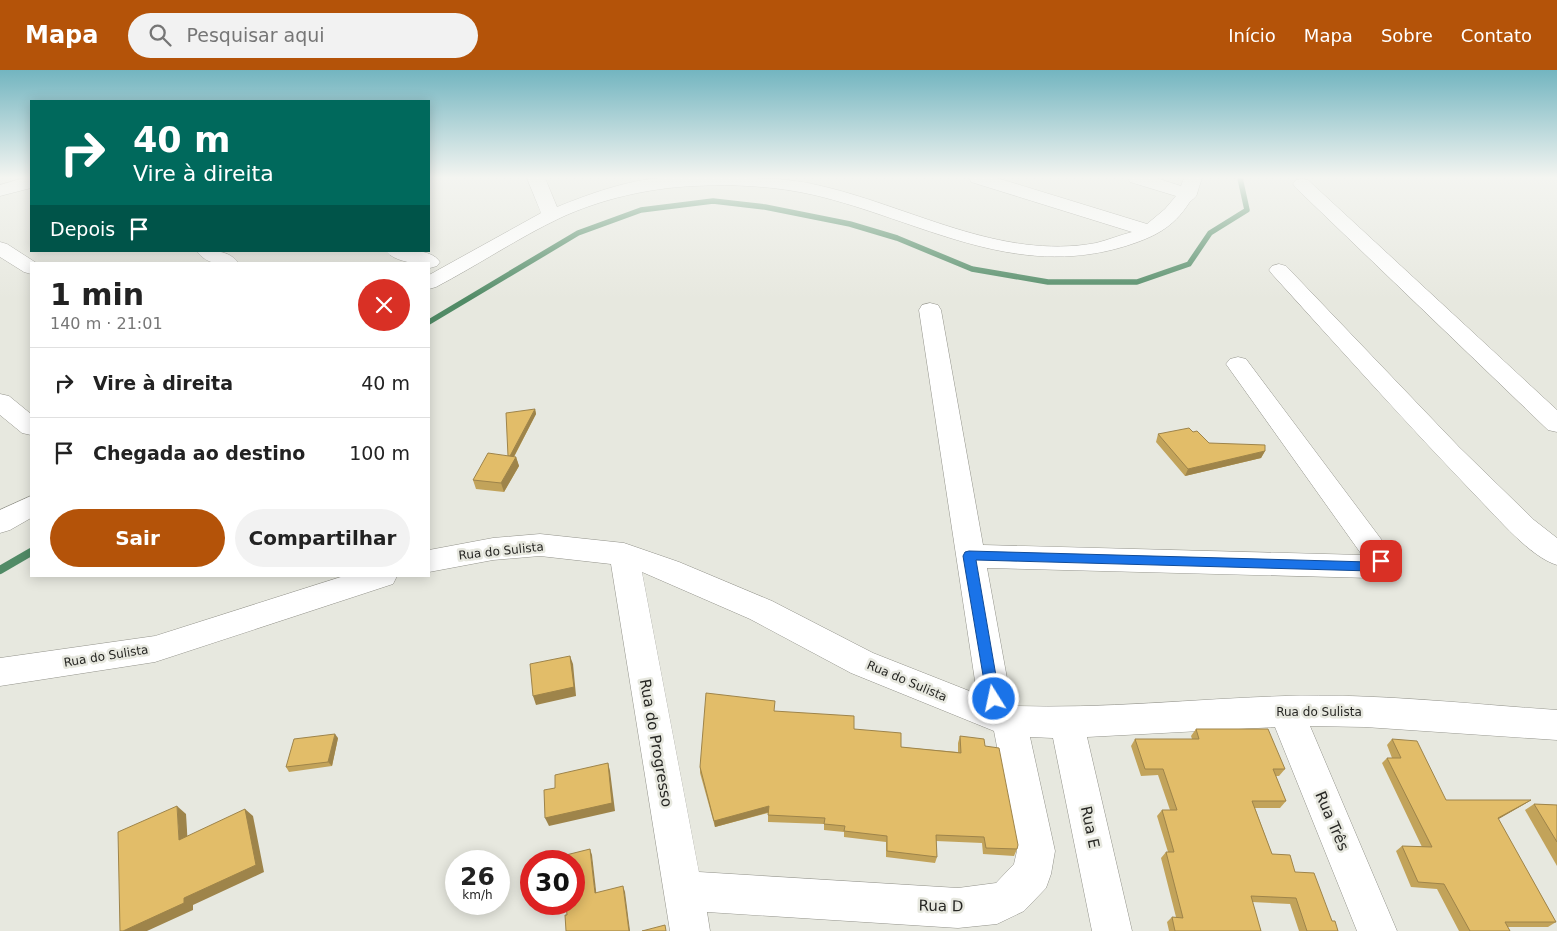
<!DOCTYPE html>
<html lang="pt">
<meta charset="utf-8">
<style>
:root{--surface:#fff;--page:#f2f2f2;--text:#222;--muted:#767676;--line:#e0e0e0;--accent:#b45309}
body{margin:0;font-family:"DejaVu Sans",sans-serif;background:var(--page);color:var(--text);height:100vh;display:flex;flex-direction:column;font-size:19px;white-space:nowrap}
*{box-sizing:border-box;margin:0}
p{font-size:16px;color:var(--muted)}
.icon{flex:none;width:28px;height:28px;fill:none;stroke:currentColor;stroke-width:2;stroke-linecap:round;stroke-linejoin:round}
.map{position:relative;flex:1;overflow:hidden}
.details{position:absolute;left:30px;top:192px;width:400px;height:315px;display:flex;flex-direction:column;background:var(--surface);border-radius:0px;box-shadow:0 2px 12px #0003}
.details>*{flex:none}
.guide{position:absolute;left:30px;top:30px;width:400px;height:152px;border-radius:0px;box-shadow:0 2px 12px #0003;background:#00695c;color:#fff;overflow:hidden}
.speed{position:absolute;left:445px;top:780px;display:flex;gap:10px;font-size:25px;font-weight:700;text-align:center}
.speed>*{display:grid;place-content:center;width:65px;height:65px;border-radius:50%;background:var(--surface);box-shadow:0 2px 12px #0003;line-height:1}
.speed small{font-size:12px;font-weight:400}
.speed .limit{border:8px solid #d22;background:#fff;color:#111}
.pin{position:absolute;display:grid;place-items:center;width:42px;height:42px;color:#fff;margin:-21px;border-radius:10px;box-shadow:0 2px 8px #0006}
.me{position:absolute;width:55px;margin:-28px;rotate:350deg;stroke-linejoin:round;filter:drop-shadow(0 0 4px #0008)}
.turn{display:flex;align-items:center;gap:18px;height:105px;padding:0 20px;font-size:22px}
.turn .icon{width:65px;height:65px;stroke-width:2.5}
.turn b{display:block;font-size:35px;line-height:42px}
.then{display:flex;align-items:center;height:48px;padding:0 20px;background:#0003;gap:10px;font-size:19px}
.round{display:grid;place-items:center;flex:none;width:52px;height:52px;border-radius:26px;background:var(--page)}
.head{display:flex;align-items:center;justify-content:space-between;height:85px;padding:0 20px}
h1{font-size:30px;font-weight:800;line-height:38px}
.cta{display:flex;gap:10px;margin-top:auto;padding:10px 20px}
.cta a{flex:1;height:58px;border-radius:30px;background:var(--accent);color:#fff;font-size:20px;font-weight:800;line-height:58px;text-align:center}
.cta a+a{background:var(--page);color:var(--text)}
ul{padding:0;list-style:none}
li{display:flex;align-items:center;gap:15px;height:70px;padding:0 20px;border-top:1px solid var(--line)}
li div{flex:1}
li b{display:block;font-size:19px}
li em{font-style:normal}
header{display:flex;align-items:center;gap:30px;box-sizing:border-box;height:70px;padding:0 25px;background:var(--accent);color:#fff}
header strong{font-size:24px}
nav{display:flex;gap:28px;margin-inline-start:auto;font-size:18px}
.search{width:350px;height:45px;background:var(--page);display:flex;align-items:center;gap:12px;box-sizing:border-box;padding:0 18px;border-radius:28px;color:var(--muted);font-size:19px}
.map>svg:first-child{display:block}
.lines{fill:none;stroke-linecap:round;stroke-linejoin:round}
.stream-far1{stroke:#518b66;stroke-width:5.5}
.stream{stroke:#518b66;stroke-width:8}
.minor-casing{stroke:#93938b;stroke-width:1}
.minor{fill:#fff;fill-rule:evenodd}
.wall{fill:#c2a35a}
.shaded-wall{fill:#9e844a}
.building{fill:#e2bd69;stroke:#9e844a}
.route{fill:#1a73e8;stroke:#114b97}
.labels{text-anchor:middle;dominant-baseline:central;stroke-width:5;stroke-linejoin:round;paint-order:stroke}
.street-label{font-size:12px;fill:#272724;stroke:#e7e8df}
.near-street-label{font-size:15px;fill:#272724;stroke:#e7e8df}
</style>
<header>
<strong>Mapa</strong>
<div class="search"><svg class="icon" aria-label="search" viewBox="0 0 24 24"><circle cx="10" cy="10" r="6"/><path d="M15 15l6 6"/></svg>Pesquisar aqui</div>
<nav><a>Início</a><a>Mapa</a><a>Sobre</a><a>Contato</a></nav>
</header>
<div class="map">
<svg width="1557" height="861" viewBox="0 0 1557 861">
<rect width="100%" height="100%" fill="#e7e8df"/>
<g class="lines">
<path class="stream-far1" d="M429,252l149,-89 63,-23 72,-9 52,6 85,17 47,14 75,31 76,13h89l52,-18 21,-31 37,-23 -7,-32"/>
<path class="stream" d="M0,500l31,-18"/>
<g class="minor-casing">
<g id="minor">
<path d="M24,108h7v10l-31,8v-11z"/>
<path d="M527,108h18l12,29c32,-13 70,-27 105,-29 23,-1 46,0 68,0 30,0 58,0 87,7 91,20 183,76 279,58 12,-3 24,-8 36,-11l-161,-50 -2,-4h28l150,46 18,-15 11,-13 -46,-14 -2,-4h28l25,8 3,-8h18c-2,6 -4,12 -5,16 -1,4 -5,5 -8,9 -16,25 -35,34 -63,43 -113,35 -206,-26 -312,-51 -39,-9 -80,-11 -120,-9 -45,2 -93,13 -134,32 -42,20 -82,47 -124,69l-7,2v-14l112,-62z"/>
<path d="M1302,109l6,1 249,230v22l-9,-2 -252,-242 -3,-4 3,-4z"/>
<path d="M0,172l7,2 31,20h-7v10l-7,-2 -24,-15z"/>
<path d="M197,181c16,0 32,-2 42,13 -16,0 -32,2 -42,-13z"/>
<path d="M386,181c16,0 44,-4 54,11l-3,4 -7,2 -1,-4c-12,0 -35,-2 -43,-13z"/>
<path d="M1279,194l7,2 173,181 75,73 23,18v27c-27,-8 -59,-47 -80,-68 -70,-73 -137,-148 -205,-223l-3,-4 3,-4z"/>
<path d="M930,233l8,2 3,5 42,235 379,10 -136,-191 4,-5 8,-2 8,2 150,200 -7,13 -18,6 -384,-10 25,138c91,3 182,-7 273,-10 90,-3 182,8 272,14v30l-192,-13 -55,-1 87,205h-40l-82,-204 -188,10 45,194h-40l-39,-193 -23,-1 25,114 -4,23 -5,14 -22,23 -27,13 -39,4 -251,-16 3,19h-40l-59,-367 -71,-8 -47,4 -64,12v-22l64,-12 47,-4 84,9 55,19 93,39 101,52 104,41 -58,-384 3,-5zM642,502l108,47 101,54 143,58 23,120 -3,13 -18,19 -38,5 -259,-16z"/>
<path d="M0,324l9,2 22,18v21l-9,-2 -22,-18z"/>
<path d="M31,426v22l-21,12 -10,3v-23z"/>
<path d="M344,506h53l-4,8 -238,78 -155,24v-28l155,-22z"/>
</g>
</g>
<use href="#minor" class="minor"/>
</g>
<g class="wall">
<path d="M535,339l1,5 -22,43h2l3,9 -15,26 -28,-3 -3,-9 35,-24z"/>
<path d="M1193,362l16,11 56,8 -4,7 -76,18 -29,-34 2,-8z"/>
<path d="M774,641l80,18 47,18 57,5v-9l2,-7 25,10 32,103 -3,7 -31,-2 -1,-11 -46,-2 1,16 -2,6 -49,-6v-15l-42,-5v-5l-20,-2v-6l-56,-2v-9l-53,14 -15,-54v-6z"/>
<path d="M1196,659l89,40 -6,7h-3l10,25 -6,7h-25l17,46 23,18 43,59h-39l-9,-27 -38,-2 9,29h-92l-2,-9 5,-5h4l-15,-59 5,-6h2l-11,-36 5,-6h8l-12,-35 -17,1 -10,-30 4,-7h57l-1,-3z"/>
<path d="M338,668l-6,28 -43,6 -3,-5z"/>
<path d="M1392,669l54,61h85l-8,5 -25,14 58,103 -8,5h-41l3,4h-51l-22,-42 -26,-2 -15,-36 6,-5 20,1 -40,-84 5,-5h5l-5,-13z"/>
<path d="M1534,734l23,1v61l-32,-56z"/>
</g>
<g class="shaded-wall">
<path d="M535,339l1,5 -26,50 -2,-4z"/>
<path d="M1265,381l-4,7 -76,18 3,-7z"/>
<path d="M516,387l3,9 -15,26 -3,-9z"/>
<path d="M570,586l3,8 3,32 -40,9 -3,-9z"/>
<path d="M335,664l3,4 -6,28 -4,-4z"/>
<path d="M608,693l2,8 5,40 -66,15 -4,-8z"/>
<path d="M1531,730l-8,5 -33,19 8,-6z"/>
<path d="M177,736l9,8 2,33 -9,-7z"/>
<path d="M769,736v6l-54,15 -1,-6z"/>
<path d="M245,739l8,7 11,56 -71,33v5l-46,21h-24l61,-33z"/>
<path d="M590,779l2,6 5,44 -2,-6z"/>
<path d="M623,816l2,6 5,39h-1z"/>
</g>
<g class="building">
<path d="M535,339l-25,47h-2l-2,-43z"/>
<path d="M1189,358l4,4 4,-1 12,12 56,2v6l-77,18 -30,-35z"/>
<path d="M488,383l28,4 -15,26 -28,-3z"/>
<path d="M570,586l4,31 -41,9 -3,-32z"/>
<path d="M706,623l69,8 -1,10 80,5v13l47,4v14l60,6 -1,-17 24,3 1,7 14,2 19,97 -1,4 -31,-1 -2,-11 -48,-2 1,22 -50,-6v-15l-43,-5 1,-5 -21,-2 1,-6 -57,-3 1,-9 -55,15 -14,-54z"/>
<path d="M1196,659h72l17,40h-12l13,32h-34l20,53 18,1 5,17 19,1 18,48h3l3,10h-31l-11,-33 -45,-2 10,35h-86l-3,-14 11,1 -17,-66h8l-12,-42h15l-14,-41h-18l-10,-30h64z"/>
<path d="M335,664l-7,28 -42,5 8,-28z"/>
<path d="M1392,669l25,2 29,59h85l-33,18 58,104h-51l5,9h-40l-26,-47 -26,-2 -16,-36 30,1 -45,-89h14z"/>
<path d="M608,693l4,40 -67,15 -1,-28 11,-2v-13z"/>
<path d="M1534,734l23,1v37z"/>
<path d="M177,736l2,34 66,-31 11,56 -72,33v5l-61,28h-3l-2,-99z"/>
<path d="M590,779l5,44 28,-7 6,45h-63l-1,-16h2l-1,-11h8v-43h-12v-5z"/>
<path d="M665,855l1,6h-24z"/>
</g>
<linearGradient id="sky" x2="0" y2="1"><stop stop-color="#73b5c0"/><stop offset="0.47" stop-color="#f4f5f1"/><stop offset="1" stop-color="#f4f5f1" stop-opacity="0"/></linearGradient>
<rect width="1557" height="229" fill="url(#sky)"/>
<path class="route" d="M969,481l400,11 12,-5 4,1 2,3 -2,4 -14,6 -395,-11 24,139 -2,4 -4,2 -5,-2 -2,-4 -24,-143 2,-4z"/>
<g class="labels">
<g class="street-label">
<text transform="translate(501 481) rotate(-6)">Rua do Sulista</text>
<text transform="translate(106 586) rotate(-9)">Rua do Sulista</text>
<text transform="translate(907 611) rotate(23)">Rua do Sulista</text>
<text x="1319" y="642">Rua do Sulista</text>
</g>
<g class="near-street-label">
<text transform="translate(656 673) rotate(80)">Rua do Progresso</text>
<text transform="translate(1332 751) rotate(67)">Rua Três</text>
<text transform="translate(1090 757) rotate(78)">Rua E</text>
<text transform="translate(941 836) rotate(1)">Rua D</text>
</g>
</g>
</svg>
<div class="speed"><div>26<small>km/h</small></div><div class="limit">30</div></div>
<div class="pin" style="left:1381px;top:491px;background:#d93025"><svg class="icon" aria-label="arrive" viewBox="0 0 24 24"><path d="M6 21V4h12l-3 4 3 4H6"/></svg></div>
<svg class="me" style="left:994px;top:629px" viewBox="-20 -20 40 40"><circle r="17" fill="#1a73e8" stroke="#fff" stroke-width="3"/><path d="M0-11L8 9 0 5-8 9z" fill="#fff"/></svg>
<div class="guide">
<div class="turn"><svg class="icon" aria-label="right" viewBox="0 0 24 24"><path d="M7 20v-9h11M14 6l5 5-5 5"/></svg><div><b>40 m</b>Vire à direita</div></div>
<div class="then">Depois<svg class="icon" aria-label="arrive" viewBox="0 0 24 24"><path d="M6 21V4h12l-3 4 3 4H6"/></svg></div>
</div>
<section class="details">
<div class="head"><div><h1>1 min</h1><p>140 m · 21:01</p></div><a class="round" style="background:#d93025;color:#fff"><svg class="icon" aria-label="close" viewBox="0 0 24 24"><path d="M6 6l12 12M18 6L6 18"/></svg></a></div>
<ul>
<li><svg class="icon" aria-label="right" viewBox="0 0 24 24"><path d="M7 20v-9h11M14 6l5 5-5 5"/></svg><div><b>Vire à direita</b></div><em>40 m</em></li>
<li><svg class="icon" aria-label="arrive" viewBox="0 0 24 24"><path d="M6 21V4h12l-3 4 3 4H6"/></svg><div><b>Chegada ao destino</b></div><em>100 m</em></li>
</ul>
<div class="cta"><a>Sair</a><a>Compartilhar</a></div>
</section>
</div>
